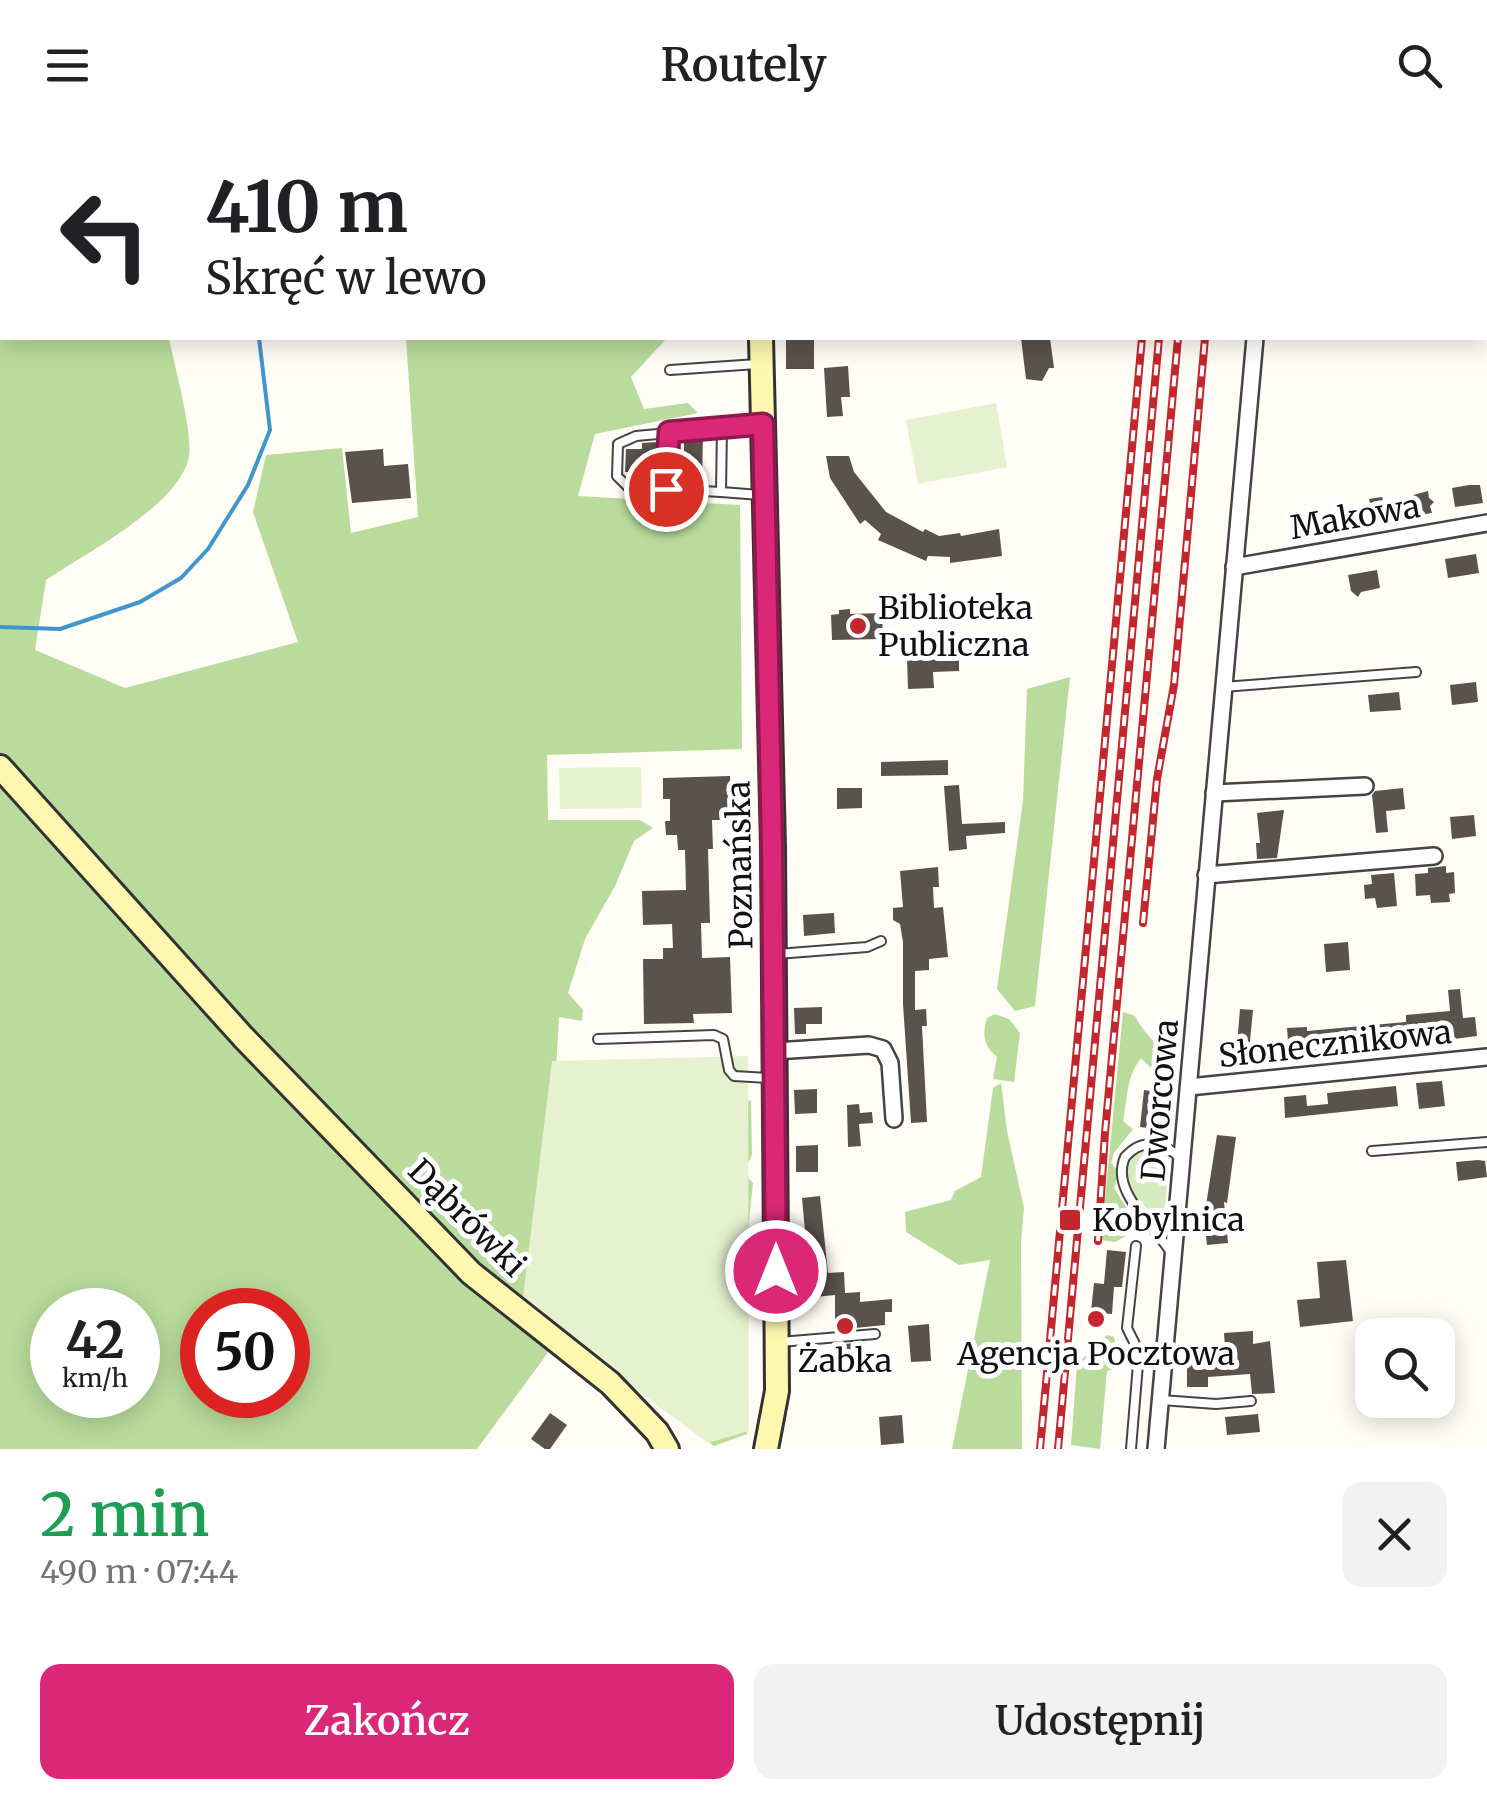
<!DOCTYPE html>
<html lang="pl">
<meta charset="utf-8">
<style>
:root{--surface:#fff;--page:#f2f2f2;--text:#202124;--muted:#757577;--accent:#db2777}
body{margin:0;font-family:Merriweather,serif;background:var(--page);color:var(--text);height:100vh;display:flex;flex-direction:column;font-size:38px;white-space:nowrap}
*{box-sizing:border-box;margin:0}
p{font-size:32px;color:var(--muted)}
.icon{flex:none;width:55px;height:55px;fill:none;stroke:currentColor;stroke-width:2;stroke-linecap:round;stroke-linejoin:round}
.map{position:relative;height:1319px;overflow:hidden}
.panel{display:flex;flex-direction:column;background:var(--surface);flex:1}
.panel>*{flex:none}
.top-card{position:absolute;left:0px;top:0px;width:1488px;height:210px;box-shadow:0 5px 25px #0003;background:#fff;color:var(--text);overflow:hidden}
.controls{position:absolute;left:1355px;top:1188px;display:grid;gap:20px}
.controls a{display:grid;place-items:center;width:100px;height:100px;border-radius:20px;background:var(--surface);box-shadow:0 5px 25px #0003;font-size:50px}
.speed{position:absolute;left:30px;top:1158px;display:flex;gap:20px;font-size:50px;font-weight:700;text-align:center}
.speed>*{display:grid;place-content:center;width:130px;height:130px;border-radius:50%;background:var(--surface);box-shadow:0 5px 25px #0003;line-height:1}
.speed small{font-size:25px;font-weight:400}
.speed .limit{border:15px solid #d22;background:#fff;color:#111}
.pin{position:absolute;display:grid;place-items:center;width:85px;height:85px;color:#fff;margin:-42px;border:5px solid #fff;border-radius:50%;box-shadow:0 2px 10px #0007}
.me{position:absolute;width:110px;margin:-55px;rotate:0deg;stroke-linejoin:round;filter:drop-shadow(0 0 8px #0008)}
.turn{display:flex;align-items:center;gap:35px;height:210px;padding:0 40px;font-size:45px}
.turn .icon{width:130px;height:130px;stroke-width:2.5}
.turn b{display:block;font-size:70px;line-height:85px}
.round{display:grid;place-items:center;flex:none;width:105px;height:105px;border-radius:20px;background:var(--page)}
.summary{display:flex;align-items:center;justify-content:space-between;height:170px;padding:0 40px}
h1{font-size:60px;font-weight:600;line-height:75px;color:#1e9e55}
.action{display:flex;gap:20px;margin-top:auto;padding:20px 40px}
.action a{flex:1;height:115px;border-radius:20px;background:var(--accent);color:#fff;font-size:40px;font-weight:600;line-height:115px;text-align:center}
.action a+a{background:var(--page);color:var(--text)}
header{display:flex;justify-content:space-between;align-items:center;height:130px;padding:0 40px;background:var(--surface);font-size:45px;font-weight:600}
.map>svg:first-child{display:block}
.green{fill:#d5ebbd}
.forest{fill:#b9dc9c;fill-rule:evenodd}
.pitch{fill:#e6f2cf}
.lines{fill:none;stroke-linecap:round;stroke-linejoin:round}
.stream{stroke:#3f96cf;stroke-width:4}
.building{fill:#5a524d}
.lane-casing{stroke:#444;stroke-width:12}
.street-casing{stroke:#444;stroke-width:20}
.secondary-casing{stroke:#333;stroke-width:28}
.lane{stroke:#fff;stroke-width:8}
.street{stroke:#fff;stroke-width:15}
.secondary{stroke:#fff6b0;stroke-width:22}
.rail-casing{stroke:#c4262e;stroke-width:8}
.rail{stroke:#fff;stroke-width:4;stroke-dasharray:11;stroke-linecap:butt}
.route-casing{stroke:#8e194d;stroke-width:25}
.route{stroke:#db2777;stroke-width:18}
.poi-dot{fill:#c4262e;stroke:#fff;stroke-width:4}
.labels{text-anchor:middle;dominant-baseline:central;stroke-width:10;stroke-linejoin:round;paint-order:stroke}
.street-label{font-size:32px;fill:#111;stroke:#fff}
.poi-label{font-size:32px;fill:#111;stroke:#fff;text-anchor:start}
</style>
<header><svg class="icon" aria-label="menu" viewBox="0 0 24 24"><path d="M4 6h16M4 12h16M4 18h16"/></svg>Routely<svg class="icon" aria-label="search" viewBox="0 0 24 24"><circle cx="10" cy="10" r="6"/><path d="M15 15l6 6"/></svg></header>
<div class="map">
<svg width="1487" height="1319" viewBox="0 0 1487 1319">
<rect width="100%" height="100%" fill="#fffdf5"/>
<path class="green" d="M1157,1020l8,5 3,18 -3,34 -12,10c-7,-11 -21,-23 -26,-35 -8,-21 13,-33 30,-32z"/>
<g class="forest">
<path d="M0,0h129l1,2h-128v206h167c5,27 26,99 19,123 -14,47 -102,92 -142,119l-11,70 90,38 173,-46 -45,-130 13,-57 76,-7 9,85 67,-16 -12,-179h261l-36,39 13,32 44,-6 10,10 -103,21 -17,62 162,9 2,244 -195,6 1,65h92l13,8 -19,13 -19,45 -30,53 -17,54 15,17 -1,11 -23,-4 -15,260 194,-177 13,1 1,54 -9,17 10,11 -10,95 4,156 -33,12 -158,-116 -9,24 -70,95h-477zM52,1180h86v85h-86zM202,1180h86v85h-86z"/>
<path d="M1070,547l-35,329 -20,5 -18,-22 26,-188 4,-112z"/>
<path d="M1123,882l12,4c12,24 30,30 36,57l-12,9 -6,-12 -12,-12c-15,19 -13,39 -18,63l10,8 -19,24 -3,10 8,9 -5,16 15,24 4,20 -18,10 -14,-2z"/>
<path d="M995,884l14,5 11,14 -6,49 -21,-3 4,-22c-14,-12 -15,-22 -10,-39z"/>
<path d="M1001,953l6,48 17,77 -3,35 1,206h-70l38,-189 -31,5 -53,-33 -1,-20 46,-12 4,-9 26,-14 12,-89z"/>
<path d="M1107,1205l7,2 7,30 -14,4 -7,78 -29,-4 6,-81z"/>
</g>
<g class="pitch">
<path d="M996,273l11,64 -89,17 -12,-64z"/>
<path d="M641,637l1,41 -82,1 -1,-41z"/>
<path d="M748,926l1,375 -41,12 -186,-138 30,-244z"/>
</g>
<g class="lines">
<g class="stream">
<path d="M208,0l1,2"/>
<path d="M0,497l60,2 80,-27 41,-24 27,-29 40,-64 22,-55 -11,-92"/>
</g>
</g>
<g class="building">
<rect x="786" y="208" width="28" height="31"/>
<path d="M1021,208h29l4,30h-5l-7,13 -16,-2z"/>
<path d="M848,236l2,31h-9l2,19 -16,1 -3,-49z"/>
<path d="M703,307l-1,42h-19v-7h-8l1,-15h8v-18z"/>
<path d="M657,312v14h4l-4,22h-16v-6h-16l1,-23h16v-6z"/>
<path d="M383,319l1,17 24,-2 3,34 -59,5 -7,-51z"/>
<path d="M826,326h23l5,16 32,40 37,20 2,-3 14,7 21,-3 1,3 38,-7 3,27 -52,7v-6l-22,-1 -2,5 -48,-21 3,-6 -16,-14 -5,4 -30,-46z"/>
<path d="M1469,355h11l3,18 -28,4 -3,-19z"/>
<path d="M1428,361l1,7 5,4 -4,4 2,7 -18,3 -8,-4 -44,7 -2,-14 10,-2 -1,-4 13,-2 1,4 4,1z"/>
<path d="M1476,424l3,19 -31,5 -3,-19z"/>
<path d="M1377,440l3,18 -19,4 -3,5 -7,-6 -3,-16z"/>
<path d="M850,479v5l32,-1 1,26 -51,1 -1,-25 8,-1v-4z"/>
<path d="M900,508h59v33l-26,1 1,16 -26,1 -1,-31 -7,-1z"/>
<path d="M1476,552l2,20 -26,3 -2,-20z"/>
<path d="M1399,562l2,18 -31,2 -2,-17z"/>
<path d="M948,630v15l-67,1v-14z"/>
<path d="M730,646l2,44h-20l1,29h-5l2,74h-9l1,35 28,-1 2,56 -39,1 1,9 -50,1 -1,-65h20v-11h10l-1,-24 -29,1 -1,-34 44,-1 -1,-40h-7l-1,-15h-11l-1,-14h5v-22h-7v-21z"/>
<path d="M959,655l3,39 43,-2v11l-39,3 1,13 -18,2 -5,-65z"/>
<path d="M837,658h25v20l-25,1z"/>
<path d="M1403,658l2,21 -19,2 2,21 -12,1 -4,-38 3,-4z"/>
<path d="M1284,680l-7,48 -20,1 -1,-16h4l-3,-30z"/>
<path d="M1474,685l2,21 -24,3 -2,-22z"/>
<path d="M1446,736v7l8,-1 1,21 -6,1 1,8 -19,1 -1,-8 -14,1 -1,-22 13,-1v-5z"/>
<path d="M938,737l1,20h-6l1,21 9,-1 5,50 -19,2v11l-14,1v39l11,-1 1,17h-5l5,96 -16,1 -8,-119v-62l-3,-18 -7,-4v-12l10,-1 -3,-36z"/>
<path d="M1394,743l3,33 -20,2 -2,-10 -10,1 -1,-14 8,-1 -1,-9z"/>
<path d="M834,783l1,20 -31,3 -1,-21z"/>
<path d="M1348,812l2,28 -24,2 -2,-28z"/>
<path d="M1460,859l3,29 12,-1 2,19 -168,22 -30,-2 -1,-14 10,-1 -1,-13 20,-1v4l99,-9v-7l44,-4 -2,-21z"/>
<path d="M822,877v17h-16v10h-11l-1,-26z"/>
<path d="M1240,879l13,1 -4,41 -5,-1 -2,17 -24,-2 2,-22 17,2z"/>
<path d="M1442,951l3,25 -26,3 -3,-26z"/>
<path d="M1396,956l2,20 -113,12 -1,-21 22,-2 1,11 21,-2 -1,-11z"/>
<path d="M817,959v24l-22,1 -1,-24z"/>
<path d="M1144,960l22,3 -4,37 -22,-3z"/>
<path d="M859,974l1,9 12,-1 1,11 -14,1 2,22 -13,1 -1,-42z"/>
<path d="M1217,1005l19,2 -9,66 -3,-1 4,41 -21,2 -3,-27z"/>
<path d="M818,1015v27h-22v-26z"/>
<path d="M1478,1030l7,1 2,16 -29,4 -2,-19z"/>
<path d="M820,1066l8,77 16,-1 1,21 15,-1v10l32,-3v13h-7v13l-50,5v-35l-30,3 -2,-23h6l-7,-77z"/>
<path d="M1107,1120l19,2 -4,35h-8l-2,27 -14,-1 -1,12 -11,-1 1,-13h4l3,-28 10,1z"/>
<path d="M1346,1130l7,61 -53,6 -3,-27 23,-2 -3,-36z"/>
<path d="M929,1194l2,37 -20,1 -3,-36z"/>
<path d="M1253,1201v13l17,-3 5,52 -23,1 -2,-20 -42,3v10h-21v-23h39l-2,-31z"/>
<path d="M865,1212l1,25 -31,3v-25z"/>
<path d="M550,1283l17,12 -17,24h-5l-14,-10z"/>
<path d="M1258,1284l2,18 -33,3 -2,-18z"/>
<path d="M902,1285l2,28 -23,2 -2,-28z"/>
</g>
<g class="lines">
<g class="lane-casing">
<g id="lane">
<path d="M670,240l87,-6"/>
<path d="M759,294l-37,3 -1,65 39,3"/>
<path d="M667,359l-38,-1 -12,-12 1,-32 18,-8 33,-3"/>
<path d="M721,362l-54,-3 2,-56 53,-6"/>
<path d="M1223,557l193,-15"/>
<path d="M777,824l90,-7 14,-6"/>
<path d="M598,909l116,-4 9,4 6,31 5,6 36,2"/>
<path d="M1372,1021l115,-9"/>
<path d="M1170,1121c-18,-28 -60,-60 -45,-94 17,-19 38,-16 55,1"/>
<path d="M780,1212l95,-8"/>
<path d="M1161,1270l55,4 35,-3"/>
<path d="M1131,1319l8,-97 -12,-24 9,-82"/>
</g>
</g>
<g class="street-casing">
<g id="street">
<path d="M979,0v2"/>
<path d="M1274,2v-2"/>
<path d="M1485,58h2"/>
<path d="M1234,437l253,-44"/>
<path d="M1214,663l151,-7"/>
<path d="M1206,745l228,-19"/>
<path d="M775,921l94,-6 14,4 7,14 4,56"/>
<path d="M1189,957l298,-30"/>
<path d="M1156,1319l99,-1111"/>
</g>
</g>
<g class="secondary-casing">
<g id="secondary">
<path d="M771,2v-2"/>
<path d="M761,208l12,509 4,544 -11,58"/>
<path d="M0,637l243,270 228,236 139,110 47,49 10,17"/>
</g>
</g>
<use href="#lane" class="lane"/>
<use href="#street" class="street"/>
<use href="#secondary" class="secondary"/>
<g class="rail-casing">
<g id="rail">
<path d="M1164,2v-2"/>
<path d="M1196,2v-2"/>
<path d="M1223,2v-2"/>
<path d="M1143,793l14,-144 17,-94 31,-347"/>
<path d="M1098,1111l7,-108 73,-795"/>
<path d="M1040,1319l102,-1111"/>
<path d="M1058,1319l101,-1111"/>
</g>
</g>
<use href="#rail" class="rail"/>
</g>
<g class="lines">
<g class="route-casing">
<path id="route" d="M666,359l3,-57 94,-8 9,423 4,424"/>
</g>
<use href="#route" class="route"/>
</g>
<g class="poi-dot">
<circle cx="858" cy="496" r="10"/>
<rect x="1058" y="1078" width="24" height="24" rx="5"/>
<circle cx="1096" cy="1189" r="10"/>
<circle cx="845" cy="1196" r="10"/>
</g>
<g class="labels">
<g class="street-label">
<text transform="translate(1355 387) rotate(-10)">Makowa</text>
<text transform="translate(740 735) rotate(-91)">Poznańska</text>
<text transform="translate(1335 914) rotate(-6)">Słonecznikowa</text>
<text transform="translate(1160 970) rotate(-85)">Dworcowa</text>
<text transform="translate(467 1088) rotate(45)">Dąbrówki</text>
</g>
<g class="poi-label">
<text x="878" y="478">Biblioteka<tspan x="878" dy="37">Publiczna</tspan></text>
<text x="1092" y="1090">Kobylnica</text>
<text x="1096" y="1224" text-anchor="middle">Agencja Pocztowa</text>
<text x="845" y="1231" text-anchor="middle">Żabka</text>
</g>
</g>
</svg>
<div class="controls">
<a><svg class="icon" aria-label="search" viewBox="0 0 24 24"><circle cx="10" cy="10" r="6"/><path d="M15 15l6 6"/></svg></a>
</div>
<div class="speed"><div>42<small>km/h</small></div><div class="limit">50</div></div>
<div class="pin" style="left:666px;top:359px;background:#d93025"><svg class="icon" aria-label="arrive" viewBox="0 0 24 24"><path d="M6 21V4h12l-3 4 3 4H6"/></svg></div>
<svg class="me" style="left:776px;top:1141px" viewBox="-20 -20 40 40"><circle r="17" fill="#db2777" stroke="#fff" stroke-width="3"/><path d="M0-11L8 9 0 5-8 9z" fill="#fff"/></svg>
<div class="top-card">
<div class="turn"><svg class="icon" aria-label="left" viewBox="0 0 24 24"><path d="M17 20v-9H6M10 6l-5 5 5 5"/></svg><div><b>410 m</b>Skręć w lewo</div></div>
</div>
</div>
<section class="panel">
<div class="summary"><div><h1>2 min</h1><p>490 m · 07:44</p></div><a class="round"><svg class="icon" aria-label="close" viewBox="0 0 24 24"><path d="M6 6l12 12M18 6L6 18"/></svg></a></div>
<div class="action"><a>Zakończ</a><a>Udostępnij</a></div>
</section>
